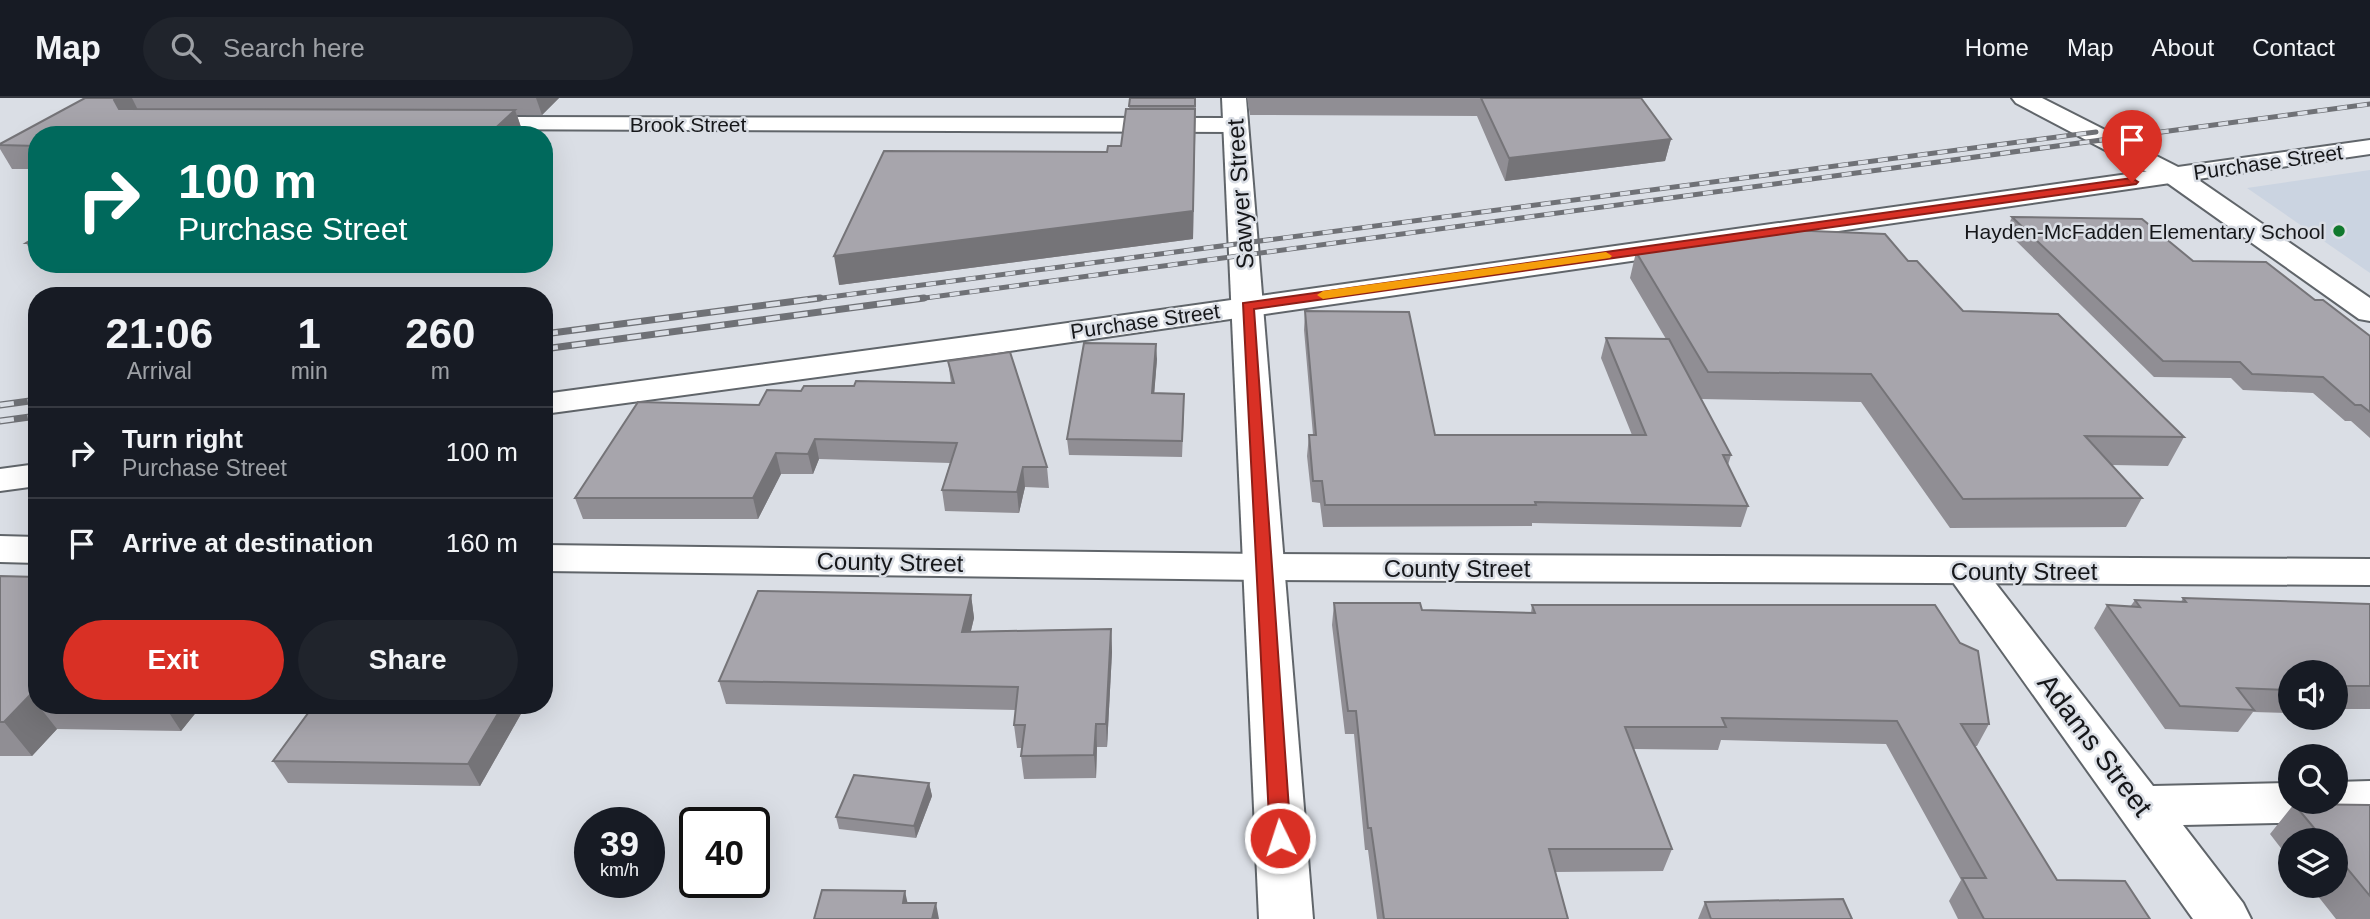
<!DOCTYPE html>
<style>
:root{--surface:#171b24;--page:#20242c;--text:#f1f3f6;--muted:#9ea1a6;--line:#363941;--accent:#d93025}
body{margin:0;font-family:Helvetica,sans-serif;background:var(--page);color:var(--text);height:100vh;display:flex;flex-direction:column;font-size:26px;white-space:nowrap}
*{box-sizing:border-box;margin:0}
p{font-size:23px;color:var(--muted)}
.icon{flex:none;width:38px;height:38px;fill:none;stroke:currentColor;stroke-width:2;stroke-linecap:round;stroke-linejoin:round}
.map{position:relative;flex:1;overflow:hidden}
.sheet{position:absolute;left:28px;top:189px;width:525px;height:427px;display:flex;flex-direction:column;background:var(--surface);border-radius:28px;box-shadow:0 7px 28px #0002}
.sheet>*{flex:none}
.top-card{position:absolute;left:28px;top:28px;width:525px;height:147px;border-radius:28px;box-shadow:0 7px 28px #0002;background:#00695c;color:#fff;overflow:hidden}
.fabs{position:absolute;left:2278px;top:562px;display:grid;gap:14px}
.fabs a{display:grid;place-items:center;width:70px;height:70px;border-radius:50%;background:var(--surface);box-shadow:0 7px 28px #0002;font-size:35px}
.speed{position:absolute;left:574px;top:709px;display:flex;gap:14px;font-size:35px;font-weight:700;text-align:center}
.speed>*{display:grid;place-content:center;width:91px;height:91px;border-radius:50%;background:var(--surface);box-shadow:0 7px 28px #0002;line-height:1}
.speed small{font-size:18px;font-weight:400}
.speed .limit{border:4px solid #111;border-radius:10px;background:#fff;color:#111}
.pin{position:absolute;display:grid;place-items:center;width:60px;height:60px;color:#fff;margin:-72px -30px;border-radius:50% 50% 50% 0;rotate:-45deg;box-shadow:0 0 7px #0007}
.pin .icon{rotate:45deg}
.me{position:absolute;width:77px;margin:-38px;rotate:356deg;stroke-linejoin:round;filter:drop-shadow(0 0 5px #0008)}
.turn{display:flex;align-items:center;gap:24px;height:147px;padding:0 35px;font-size:32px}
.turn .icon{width:91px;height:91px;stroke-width:2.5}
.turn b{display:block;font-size:49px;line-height:60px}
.eta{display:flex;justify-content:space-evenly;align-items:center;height:119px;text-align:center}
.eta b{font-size:42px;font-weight:600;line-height:49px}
.action{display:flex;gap:14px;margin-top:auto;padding:14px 35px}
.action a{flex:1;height:80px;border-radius:42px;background:var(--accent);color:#fff;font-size:28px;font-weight:600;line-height:80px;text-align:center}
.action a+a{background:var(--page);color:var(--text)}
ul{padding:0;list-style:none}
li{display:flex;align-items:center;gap:21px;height:91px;padding:0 35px;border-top:2px solid var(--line)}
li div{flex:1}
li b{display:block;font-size:26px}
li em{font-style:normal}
header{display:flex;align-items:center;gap:42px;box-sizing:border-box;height:98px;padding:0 35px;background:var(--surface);border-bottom:2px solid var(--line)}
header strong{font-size:33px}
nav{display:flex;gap:38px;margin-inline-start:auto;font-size:24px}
.search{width:490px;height:63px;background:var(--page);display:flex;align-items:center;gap:18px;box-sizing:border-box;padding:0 24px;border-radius:38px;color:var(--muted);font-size:26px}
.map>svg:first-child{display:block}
.built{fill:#cbd4e1}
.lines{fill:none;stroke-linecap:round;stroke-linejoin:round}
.minor-casing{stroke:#60656a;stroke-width:4}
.tertiary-casing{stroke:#60656a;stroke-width:4}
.secondary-casing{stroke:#60656a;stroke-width:4}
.minor{fill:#fff;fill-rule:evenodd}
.tertiary{fill:#fff;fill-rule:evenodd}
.secondary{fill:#fff;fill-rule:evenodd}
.rail-far1-casing{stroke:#6f7176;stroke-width:5}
.rail-casing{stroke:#6f7176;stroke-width:7}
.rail-far1{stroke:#dadee5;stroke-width:3.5;stroke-dasharray:10;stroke-linecap:butt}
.rail{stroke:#dadee5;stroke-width:4.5;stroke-dasharray:14;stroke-linecap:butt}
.wall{fill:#908e94}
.shaded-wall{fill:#757478}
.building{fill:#a7a5ac;stroke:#757478;stroke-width:2}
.route{fill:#d93025;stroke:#8d1f18;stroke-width:2}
.slow{fill:#f59e0b}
.poi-dot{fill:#10792d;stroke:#dadee5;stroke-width:2.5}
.labels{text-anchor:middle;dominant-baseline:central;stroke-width:5;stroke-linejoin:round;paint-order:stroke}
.far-street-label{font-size:21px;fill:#16171a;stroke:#dadee5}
.far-poi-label{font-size:21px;fill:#16171a;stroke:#dadee5;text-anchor:end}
.street-label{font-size:24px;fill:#16171a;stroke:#dadee5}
.near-street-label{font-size:28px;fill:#16171a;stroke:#dadee5}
</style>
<header>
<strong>Map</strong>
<div class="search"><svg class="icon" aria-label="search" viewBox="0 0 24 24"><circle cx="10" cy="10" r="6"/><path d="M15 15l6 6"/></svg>Search here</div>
<nav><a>Home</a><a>Map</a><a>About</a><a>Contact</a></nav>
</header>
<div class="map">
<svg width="2370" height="821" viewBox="0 0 2370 821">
<rect width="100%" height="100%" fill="#dadee5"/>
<path class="built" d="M2370,72v103l-123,-85z"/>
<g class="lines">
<g class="minor-casing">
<g id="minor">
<path d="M467,19l768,1 9,2 3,5 -3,5 -9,2 -777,-3 -3,-5 3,-5z"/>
<path d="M1965,460l14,4 174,224 138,-3v19h45v-20l34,-1v40l-187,4 60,78 8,16h-58l-248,-348 6,-9z"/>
</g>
</g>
<g class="tertiary-casing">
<g id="tertiary">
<path d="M1222,0h24l67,821h-54z"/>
<path d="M2012,0h30l142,72 186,128v23l-11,-2 -193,-137 -150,-79z"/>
</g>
</g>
<g class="secondary-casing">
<g id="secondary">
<path d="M2370,42v14l-1374,199 -452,61v-20l452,-61z"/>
<path d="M37,366v22l-37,5v-22z"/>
<path d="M0,438l37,1v26l-37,-1z"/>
<path d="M544,447l719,9 1107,5v26l-1107,-5 -719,-9z"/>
</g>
</g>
<use href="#minor" class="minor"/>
<use href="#tertiary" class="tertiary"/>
<use href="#secondary" class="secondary"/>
<g class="rail-far1-casing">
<g id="rail-far1">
<path d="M807,202l1289,-168"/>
<path d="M910,202l1460,-196"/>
</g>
</g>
<g class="rail-casing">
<g id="rail">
<path d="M544,236l276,-36"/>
<path d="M544,251l380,-51"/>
<path d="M0,307l37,-5"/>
<path d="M0,323l37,-5"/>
</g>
</g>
<use href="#rail-far1" class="rail-far1"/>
<use href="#rail" class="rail"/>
</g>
<g class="wall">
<path d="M85,0h474l-17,17h-25l6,18 -486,2v34h-25l-12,-20v-5z"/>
<path d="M1130,0h66l-3,141 -354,46 268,-133 14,-6 8,-37z"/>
<path d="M1247,0h394l30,41 -6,22 -160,20 -28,-65 -227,-1z"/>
<path d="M2012,119l181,44 122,39 55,36v102l-19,-17h-6l-32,-28 -70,-3 -12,-12 -77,-1 -148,-146z"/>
<path d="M37,138v25l-11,-18z"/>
<path d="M1636,154l272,9 55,50 221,126 -16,29 -56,-1 30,33 -16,29 -176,1 -89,-126 -160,-3 30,56 -3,10 20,41 -7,21 -209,-4v3l-209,1 -3,-24 -8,-1 -5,-46 2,-21h4l-9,-105 1,-19 130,124h197l-31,-77 5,-20 60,1 -36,-61z"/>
<path d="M38,166h313l-7,7 -303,-2z"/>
<path d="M1157,261l-3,34 30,17 -2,47 -113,-2 -2,-16z"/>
<path d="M948,263l99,106 2,21 -24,-1 -6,26 -74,-2 -3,-21 8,-27 -131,-4 -6,15h-32l-23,45h-175l-8,-21 184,-93 42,-14 53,-5 97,-3z"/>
<path d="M0,478l37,1v128h165l-21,26 -124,-2 -25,27h-32z"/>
<path d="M971,497l3,23 -3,13 140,-2 1,23 -5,95h-10l-1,31 -72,1 -3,-23 1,-8h-5l-3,-23 2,-15 -290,-6 -7,-23z"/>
<path d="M2183,500l187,6v105h-34v-37h-45v41l-38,-1 -15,20 -73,-3 -71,-101 13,-23 23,2 5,-7 46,2z"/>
<path d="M1334,505l88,7 109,3 1,-8 457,119 -12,22h-2l82,134 93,39h-192l-9,-18 12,-21 -75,-136 -165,-4 -3,10 -84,-1 38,100 -9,22 -108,1 13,47h-191l-9,-69h-3l-11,-116h-9l-13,-109z"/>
<path d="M526,607l-46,81 -192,-3 -15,-22z"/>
<path d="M929,685l3,13 -16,42 -77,-9 -3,-12z"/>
<path d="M2294,706l76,1v114h-34l-26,-33h26v-46h-45v21l-21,-27z"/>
<path d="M1705,804l147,17h-154z"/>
</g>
<g class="shaded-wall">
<path d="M116,0h16l8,16 -14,9 -12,-23z"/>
<path d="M536,0h23l-17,17z"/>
<path d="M1195,11l-2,130 -354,46 -5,-29 359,-45z"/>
<path d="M515,12l8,23 -2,2h-33z"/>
<path d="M1671,41l-6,22 -160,20 4,-23z"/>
<path d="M341,166h10l-7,7z"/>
<path d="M1156,246l1,15 -4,50 -1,-16z"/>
<path d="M815,341l4,20 -6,15 -5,-20z"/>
<path d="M776,355l5,21 -23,45 -5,-21z"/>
<path d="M1023,369l2,20 -6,26 -2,-21z"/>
<path d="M971,497l3,23 -9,36 -3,-22z"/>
<path d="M1111,531l1,23 -5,95 -1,-23z"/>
<path d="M30,597l7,8v2h1l19,24 -25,27 -28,-34z"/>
<path d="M164,607h38l-21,26z"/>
<path d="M503,607h23l-46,81 -12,-22z"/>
<path d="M1096,626l1,23 -1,31 -2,-23z"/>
<path d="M929,685l3,13 -16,42 -2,-12z"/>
<path d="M905,793l5,23 -7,-11z"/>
<path d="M936,805l3,16h-7z"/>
</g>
<g class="building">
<path d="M85,0h31l-2,2 5,9 396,1 -27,25h-451v11l-37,-1v-1z"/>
<path d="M1130,0h65v8h-66z"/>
<path d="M1481,0h160l30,41 -162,19z"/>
<path d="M1126,11h69l-2,102 -359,45 50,-105 223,1 1,-6h13z"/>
<path d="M2012,119l130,2 51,42 73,1 49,38h8l47,36v76l-9,-7h-6l-32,-28 -71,-3 -12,-12 -77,-1z"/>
<path d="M1787,132l98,4 23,27h9l46,50 95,3 126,123 -99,-1 57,62 -179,1 -92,-125 -163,-2 -72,-120z"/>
<path d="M37,138v7h-11z"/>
<path d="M1305,213l104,1 26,123h211l-40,-97 63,1 62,116h-8l25,51 -213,-4 1,3h-211l-3,-24h-9l-4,-46h7z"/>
<path d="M1084,245l72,1 -4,49 32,1 -2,47 -115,-2z"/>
<path d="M1010,254l37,115h-24l-6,25 -75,-2 15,-47 -142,-4 -7,15 -32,-1 -23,45h-178l63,-96 121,3 8,-15 34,1 3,-5h50l2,-5 98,2 -6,-22z"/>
<path d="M0,478l37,1v118h-7l-26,27h-4z"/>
<path d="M758,493l213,4 -9,37 149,-3 -5,95h-10l-2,31 -73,1 4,-31h-11l4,-38 -299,-6z"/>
<path d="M2183,500l187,6v82h-34v-14h-45v18l-54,-2 17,22 -74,-4 -73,-101 33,2 -5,-7 51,2z"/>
<path d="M1334,505h86l2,7 113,3 -3,-8h403l25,38 18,8 11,73h-28l96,156 68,1 25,38h-166l-22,-41h24l-89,-157 -175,-3 4,9h-101l47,122h-123l19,70h-184l-13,-91h-3l-12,-117h-8z"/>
<path d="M314,607h189l-35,59 -195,-3z"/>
<path d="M854,677l75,8 -15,43 -78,-9z"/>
<path d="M2294,706l76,1v91l-34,-41v-15h-12z"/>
<path d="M822,792l83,1 -2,12h33l-4,16h-118z"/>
<path d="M1843,801l9,20h-141l-6,-17z"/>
</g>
<path class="route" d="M2132,80l6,4 -2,2 -882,125 37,529 -3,6 -8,2 -7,-2 -3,-6 -27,-535z"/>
<path class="slow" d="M1606,154l6,4 -2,2 -287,41 -6,-4 6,-4z"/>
<circle class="poi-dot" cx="2339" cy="133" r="7"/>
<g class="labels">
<g class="far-street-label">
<text x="688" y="26">Brook Street</text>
<text transform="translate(2268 64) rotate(-8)">Purchase Street</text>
<text transform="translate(1145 223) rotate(-8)">Purchase Street</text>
</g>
<g class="far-poi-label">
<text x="2325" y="133">Hayden-McFadden Elementary School</text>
</g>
<g class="street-label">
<text transform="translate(1240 96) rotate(-94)">Sawyer Street</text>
<text transform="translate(890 464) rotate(1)">County Street</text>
<text x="1457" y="470">County Street</text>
<text x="2024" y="473">County Street</text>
</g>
<g class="near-street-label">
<text transform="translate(2095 647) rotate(53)">Adams Street</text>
</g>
</g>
</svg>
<div class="fabs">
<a><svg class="icon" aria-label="sound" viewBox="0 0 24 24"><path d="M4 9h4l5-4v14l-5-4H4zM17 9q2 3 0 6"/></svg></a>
<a><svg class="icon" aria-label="search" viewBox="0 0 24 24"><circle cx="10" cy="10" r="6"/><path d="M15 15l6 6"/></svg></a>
<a><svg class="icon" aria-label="layers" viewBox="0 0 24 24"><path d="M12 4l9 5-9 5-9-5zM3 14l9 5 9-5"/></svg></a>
</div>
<div class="speed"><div>39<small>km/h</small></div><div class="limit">40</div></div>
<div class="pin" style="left:2132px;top:84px;background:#d93025"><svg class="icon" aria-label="arrive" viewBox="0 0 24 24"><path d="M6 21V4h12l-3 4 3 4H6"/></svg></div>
<svg class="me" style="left:1280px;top:740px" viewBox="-20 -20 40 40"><circle r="17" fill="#d93025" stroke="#fff" stroke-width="3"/><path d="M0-11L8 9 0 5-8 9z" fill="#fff"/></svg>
<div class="top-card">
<div class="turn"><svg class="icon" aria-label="right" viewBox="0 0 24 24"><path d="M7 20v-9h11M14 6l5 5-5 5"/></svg><div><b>100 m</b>Purchase Street</div></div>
</div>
<section class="sheet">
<div class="eta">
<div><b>21:06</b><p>Arrival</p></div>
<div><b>1</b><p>min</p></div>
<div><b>260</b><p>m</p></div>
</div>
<ul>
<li><svg class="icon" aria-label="right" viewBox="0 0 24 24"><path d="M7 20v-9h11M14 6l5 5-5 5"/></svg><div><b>Turn right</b><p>Purchase Street</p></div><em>100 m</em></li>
<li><svg class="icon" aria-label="arrive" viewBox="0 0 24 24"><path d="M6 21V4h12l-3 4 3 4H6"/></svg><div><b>Arrive at destination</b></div><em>160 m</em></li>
</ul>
<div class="action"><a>Exit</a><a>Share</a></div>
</section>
</div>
